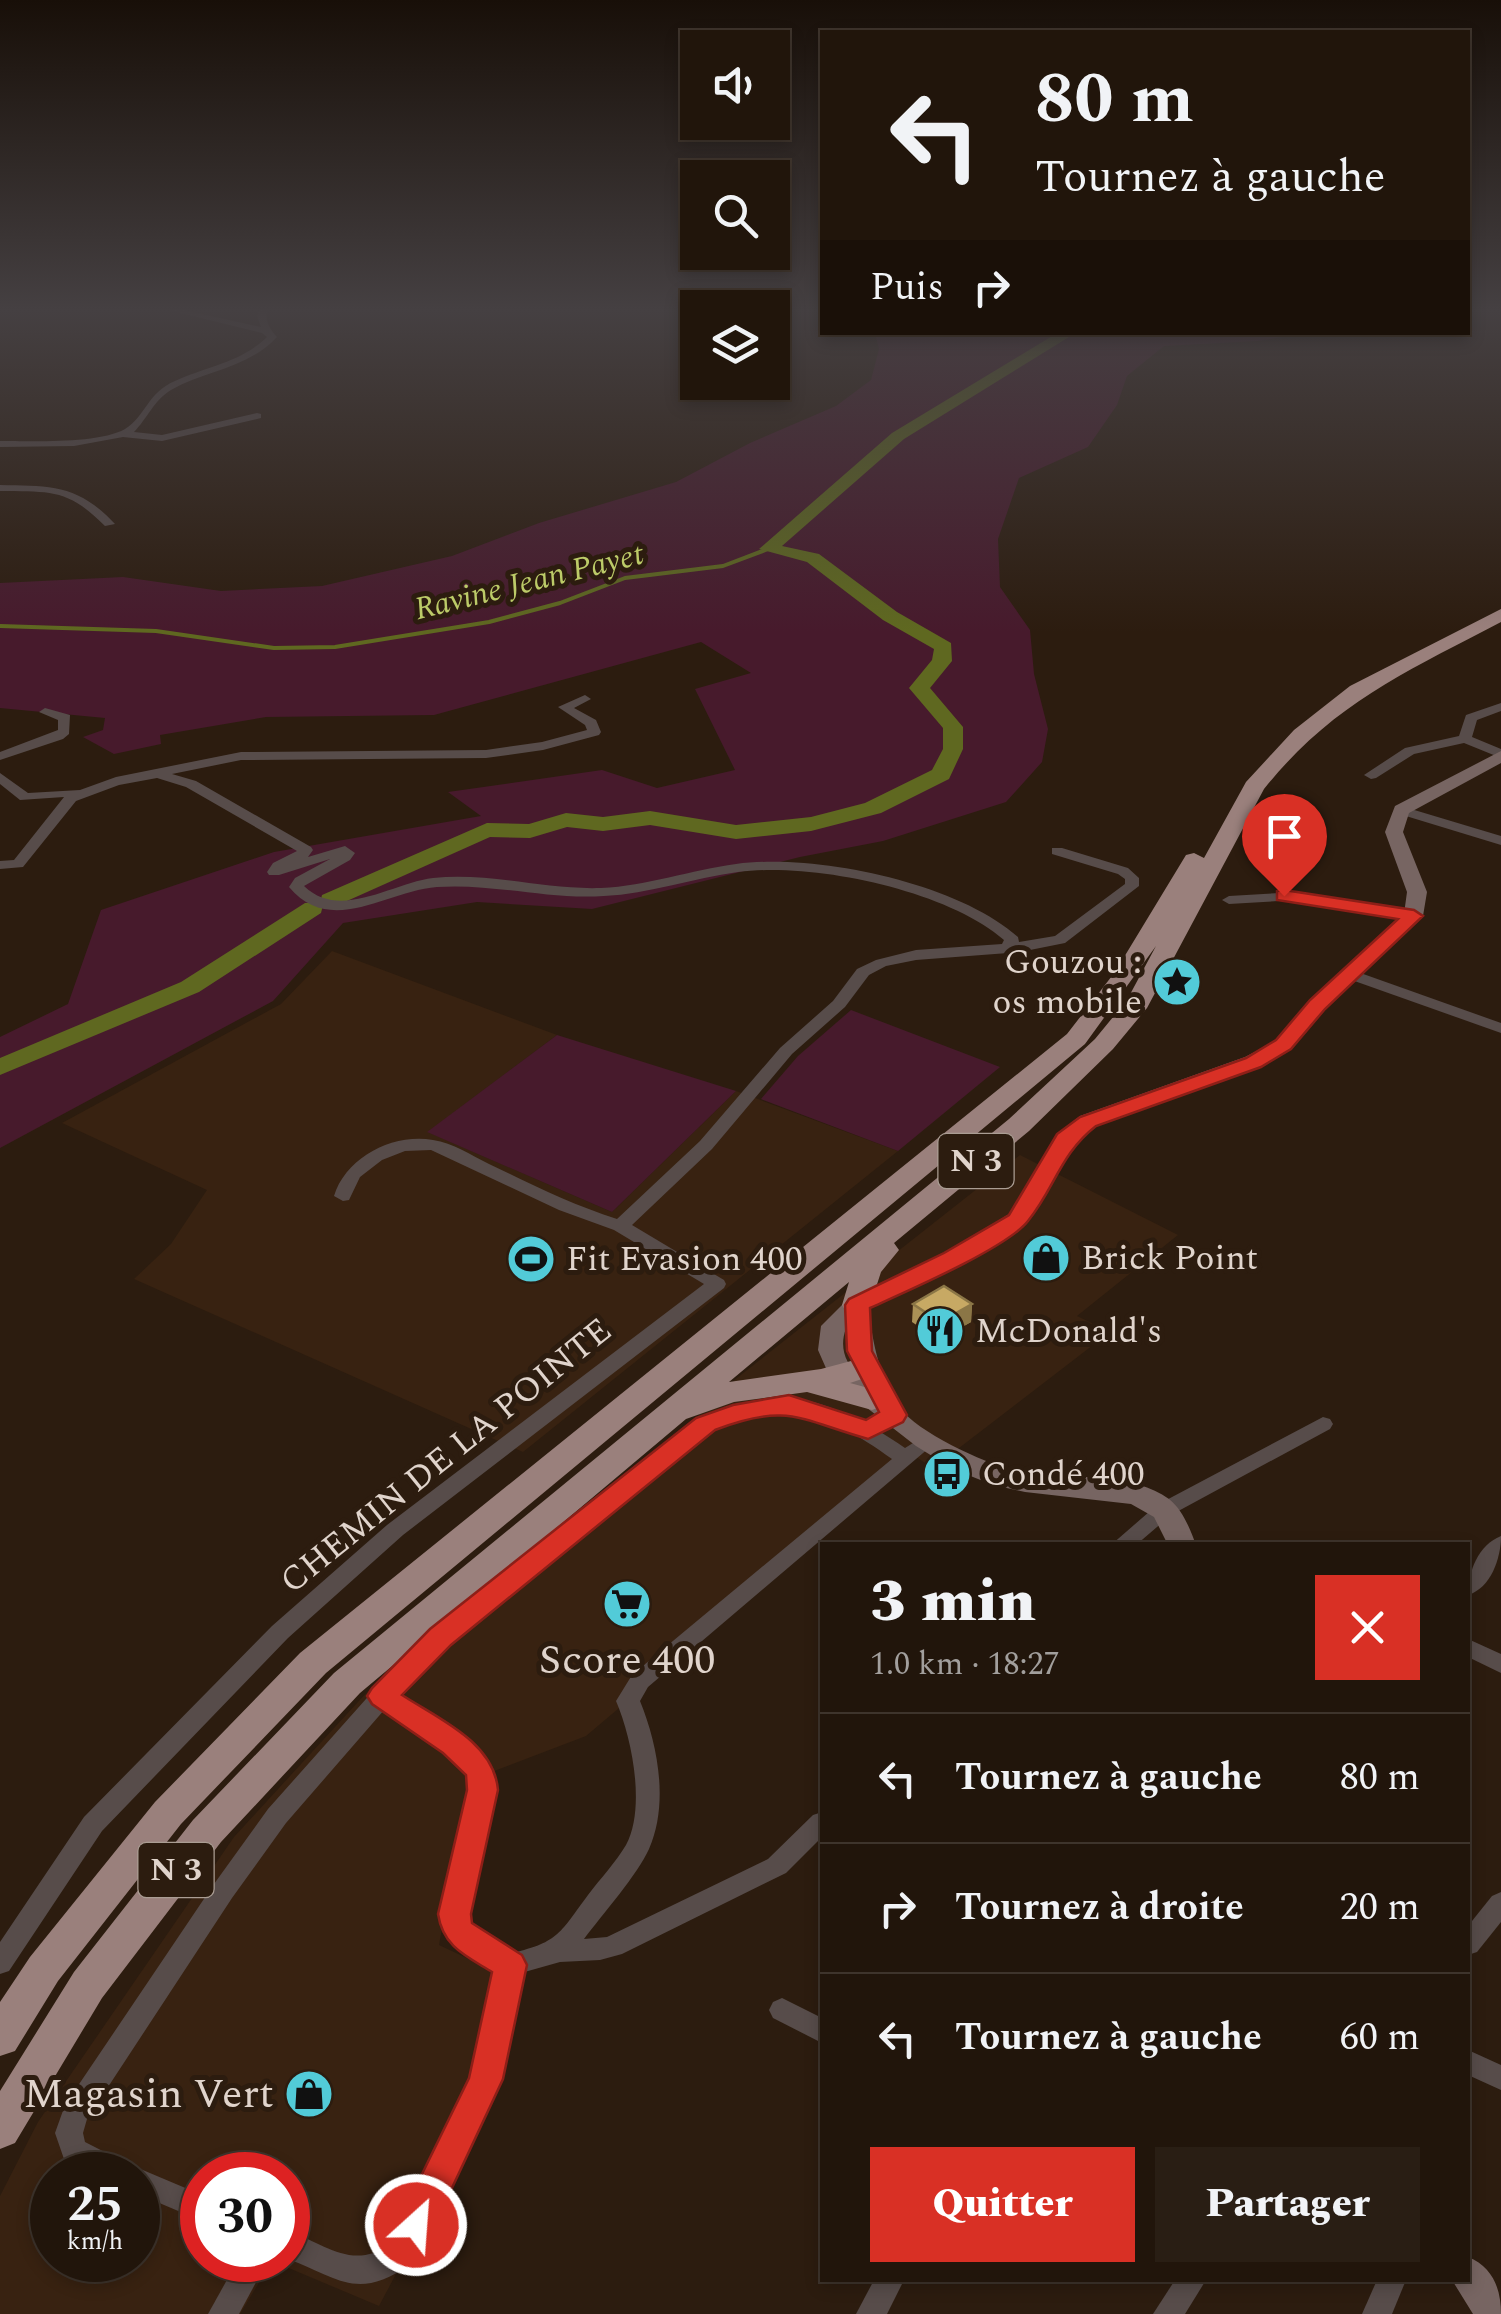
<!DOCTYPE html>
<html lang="fr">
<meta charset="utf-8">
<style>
:root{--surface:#21150b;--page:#291e14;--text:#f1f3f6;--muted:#a29f9d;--line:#3e342c;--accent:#d93025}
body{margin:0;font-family:Spectral,serif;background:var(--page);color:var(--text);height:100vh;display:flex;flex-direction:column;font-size:38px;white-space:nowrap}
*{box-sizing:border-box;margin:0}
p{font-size:32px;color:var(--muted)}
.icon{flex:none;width:55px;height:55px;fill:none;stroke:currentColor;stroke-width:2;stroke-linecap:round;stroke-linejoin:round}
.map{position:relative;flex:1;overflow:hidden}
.panel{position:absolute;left:820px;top:1542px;width:650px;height:740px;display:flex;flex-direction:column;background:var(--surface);border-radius:0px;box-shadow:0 5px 15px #0003,0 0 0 2px var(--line)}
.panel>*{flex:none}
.guide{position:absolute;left:820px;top:30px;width:650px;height:305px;border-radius:0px;box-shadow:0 5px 15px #0003,0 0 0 2px var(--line);background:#21150b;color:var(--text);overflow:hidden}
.controls{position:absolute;left:680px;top:30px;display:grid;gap:20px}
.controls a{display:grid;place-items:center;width:110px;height:110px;border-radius:0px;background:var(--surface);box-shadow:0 5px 15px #0003,0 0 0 2px var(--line);font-size:50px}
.speed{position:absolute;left:30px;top:2152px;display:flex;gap:20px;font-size:50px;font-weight:700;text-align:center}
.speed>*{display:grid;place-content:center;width:130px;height:130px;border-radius:50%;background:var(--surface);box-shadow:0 5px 15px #0003,0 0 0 2px var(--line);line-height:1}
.speed small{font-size:25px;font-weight:400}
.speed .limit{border:15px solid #d22;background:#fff;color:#111}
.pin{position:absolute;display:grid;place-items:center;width:85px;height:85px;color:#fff;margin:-102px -42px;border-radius:50% 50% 50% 0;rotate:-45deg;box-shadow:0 0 10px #0007}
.pin .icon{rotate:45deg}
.me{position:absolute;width:110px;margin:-55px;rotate:26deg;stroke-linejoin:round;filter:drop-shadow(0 0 8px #0008)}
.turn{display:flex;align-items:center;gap:35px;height:210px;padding:0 50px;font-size:45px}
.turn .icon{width:130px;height:130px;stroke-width:2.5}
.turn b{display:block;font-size:70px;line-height:85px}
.then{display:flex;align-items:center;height:95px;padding:0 50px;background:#0003;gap:20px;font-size:38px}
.round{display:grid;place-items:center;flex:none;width:105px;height:105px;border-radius:0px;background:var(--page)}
.headline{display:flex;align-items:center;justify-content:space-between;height:170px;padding:0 50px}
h1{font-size:60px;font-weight:800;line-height:75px}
.primary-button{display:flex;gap:20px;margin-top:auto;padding:20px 50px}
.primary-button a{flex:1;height:115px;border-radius:0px;background:var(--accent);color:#fff;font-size:40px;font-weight:800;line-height:115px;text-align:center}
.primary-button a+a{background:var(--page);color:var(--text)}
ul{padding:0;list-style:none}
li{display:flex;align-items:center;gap:30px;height:130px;padding:0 50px;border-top:2px solid var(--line)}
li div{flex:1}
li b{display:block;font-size:38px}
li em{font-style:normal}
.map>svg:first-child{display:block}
.built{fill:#382211;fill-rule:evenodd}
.green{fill:#471a2c}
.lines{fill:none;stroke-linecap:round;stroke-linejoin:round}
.stream{stroke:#5f6820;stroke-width:4}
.river{fill:#5f6820;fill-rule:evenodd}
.minor{fill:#574c4a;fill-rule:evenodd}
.secondary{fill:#776562;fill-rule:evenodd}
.trunk{fill:#9a807c;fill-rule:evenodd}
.wall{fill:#ab9156}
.shaded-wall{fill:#8b7646}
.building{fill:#c7a964;stroke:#8b7646;stroke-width:2.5}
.route{fill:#d93025;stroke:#8d1f18;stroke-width:2.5}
.labels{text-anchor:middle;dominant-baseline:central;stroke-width:10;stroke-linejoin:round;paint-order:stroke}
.far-water-label{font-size:32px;font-style:italic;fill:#bccb68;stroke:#2c1c0f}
.shield{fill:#2c1c0f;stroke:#aa9d93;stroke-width:2.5}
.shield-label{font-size:32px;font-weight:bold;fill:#e0d4cc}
.poi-label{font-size:35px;fill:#e0d4cc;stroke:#2c1c0f;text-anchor:start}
.street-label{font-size:35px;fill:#e0d4cc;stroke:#2c1c0f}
.near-poi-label{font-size:42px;fill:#e0d4cc;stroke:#2c1c0f}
</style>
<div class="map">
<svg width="1501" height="2314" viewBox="0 0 1501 2314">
<rect width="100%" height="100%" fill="#2c1c0f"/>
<g class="built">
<path d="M332,951l225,84 -129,97 184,80 124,-121 162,60 -375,301 -389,-173 37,-35 36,-54 -145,-67 219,-119z"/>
<path d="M1020,1155l158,80 -101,81 33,16 -177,136 -17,-11 -330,279 -118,45 -29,164 81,38 -26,106 -115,217 -107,-45 -32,53h-240v-118l38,-74 196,-285 157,-171 299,-243 47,-45zM52,2175h86v85h-86zM202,2175h86v85h-86z"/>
</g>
<g class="green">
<path d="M875,333h431l-48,8 -94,5 -37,30 -10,29 -29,42 -69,31 -21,61 2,48 30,43 4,44 14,55 -6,33 -36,40 -123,39 -83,16 -208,52 -115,-7 -134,21 -70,78 -273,147v-111l68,-33 33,-94 173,-58 207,-36 -33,-24 154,-22 55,18 78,-18 -40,-81 56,-16 -50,-31 -267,73 -168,2 -106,18 1,9 -47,10 -31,-17 20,-7 2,-12 -105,-10v-125l123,-6 98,14 101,-5 130,-30 87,-33 137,-41 74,-39 86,-37 35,-26 8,-31z"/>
<path d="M851,1010l149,57 -102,84 -137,-52 37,-43z"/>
<path d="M557,1035l179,56 -124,121 -185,-80z"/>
</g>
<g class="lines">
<path class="stream" d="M0,626l156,5 118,17 61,-1 154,-25 71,-19 65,-25 98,-12 45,-17"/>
<path class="river" d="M1059,332h18l-173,107 -122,107 37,8 78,58 54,31 1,18 -22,27 33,39v22l-14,30 -68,34 -70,18 -75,8 -86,-14 -47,6 -36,-4 -37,11 -40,-1 -152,68h-15l-2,8 -122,79 -199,83v-17l181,-76 124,-79h15l2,-8 165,-72 42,1 37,-11 37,4 47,-6 86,14 75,-8 54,-14 67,-33 11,-21v-21l-34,-40 23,-28 2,-11 -51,-29 -76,-58 -48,-13 133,-116z"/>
<g class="minor">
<path d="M160,308h15l86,19 -4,-11 3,-8h8c-4,12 1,20 9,29 -30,32 -71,33 -106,53 -17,10 -24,29 -37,42l28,3 95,-22 4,1v4l-99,23 -39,-4 -49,9 -74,1v-6c31,0 99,3 125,-12 21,-13 22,-36 50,-48 32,-15 65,-18 92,-44l-5,-4z"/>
<path d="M0,485c50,1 78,-1 115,39l-10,2c-38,-38 -54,-34 -105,-35z"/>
<path d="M585,695l6,4 -17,9 22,12 5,12 -2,3 -56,15 -57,8 -245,2 -69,14 24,7 115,66 2,3 -5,7 37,-11 10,7 -5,7 -46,26c36,35 88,-3 129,-8 57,-6 112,12 168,10 46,-2 90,-18 135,-24 80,-11 222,19 282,73l1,5 36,-6 70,-52v-5l-7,-5 -66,-20v-6h10l66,20 11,10v8l-74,57 -45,9 -104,8 -30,6 -17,9 -24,32 -53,47 -80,95 -80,76 92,55 2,4 -2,4 -321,247 -115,103 -186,193 -93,140 -9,3v-32l84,-125 188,-191 115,-101 317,-241 -90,-54 -55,-20 -128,-60 -26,1 -23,9 -22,17 -11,23 -6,1 -9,-5c12,-39 59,-63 99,-56 20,3 38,15 56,24 42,20 83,41 128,55l83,-78 80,-93 53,-47 24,-32 19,-9 40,-10 86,-6 2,-4c-57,-50 -191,-78 -266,-68 -45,6 -89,22 -134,24 -56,4 -111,-13 -167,-9 -51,4 -106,50 -148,0l6,-9 35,-19 -51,16h-10l-2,-3 6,-9 24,-12 -111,-64 -29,-9 -38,7 -43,16 -53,66 -23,2v-8l14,-1 50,-63 -44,3 -20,-16v-11l28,20 52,-3 36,-13 125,-25 245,-2 56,-8 45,-12 -2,-5 -27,-18z"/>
<path d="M1501,703v8l-24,9 -5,17 29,12v9l-37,-15 -50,11 -38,24 -5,1 -7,-4 41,-27 54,-12 7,-21z"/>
<path d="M45,708l25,7 -1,19 -6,5 -63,21v-8l58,-22v-10l-19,-8z"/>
<path d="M1401,806l100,30v9l-105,-32 -2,-3z"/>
<path d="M1298,892l115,19 8,5 -8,5 -115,-21 -69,4 -7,-4 7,-4z"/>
<path d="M1352,970l149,53v10l-155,-55 -2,-3z"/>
<path d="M781,1397c45,2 88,26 124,51l21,-13 7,2 3,5 -288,245 -8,14c18,44 29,103 9,148 -11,25 -47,66 -65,90l23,-2 161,-78 45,-44 9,-3v25l-36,36 -164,81 -22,6 -40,2 -39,11 -22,106 -88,185c-54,37 -70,15 -123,-5v-28c38,13 64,40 103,13l82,-166 23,-108c-26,-14 -47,-25 -55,-56l30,-124c-4,-40 -55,-63 -86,-81l-99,114 -54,75 -145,221 -4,14 2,9 47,24 2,4 4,-2 64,27v26l-64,-27v-19h-43l-31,-16 -9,-26 10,-28 149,-221 54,-75 106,-119 59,-59 266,-212 48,-16zM781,1410c41,2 79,26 111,49l-260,216 -16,26c16,37 30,107 10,144 -10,17 -26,34 -38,50 -28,37 -28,47 -76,58l-36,-21 -9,-18 28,-124c-6,-49 -59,-73 -97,-96l51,-51 264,-214 38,-14z"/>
<path d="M1323,1417l7,2 3,5 -3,5 -159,86 -35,30h-25l46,-40z"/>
<path d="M1501,1536c0,22 -10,52 -33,59 0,-23 10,-50 33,-59z"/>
<path d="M1468,1639l33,15v19l-33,-16z"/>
<path d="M1501,1892v30l-24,30 -9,3v-29l24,-30z"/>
<path d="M782,1998l40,20v25l-49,-25 -4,-8 4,-8z"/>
<path d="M1468,2050l33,15v25l-33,-15z"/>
<path d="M238,2260h30l-29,54h-31z"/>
<path d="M874,2280h30l-17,34h-31z"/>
<path d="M1175,2280h31l-21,34h-32z"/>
<path d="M1377,2280h29l-14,34h-30z"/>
</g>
<g class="secondary">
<path d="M1501,751v12l-92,50 -6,19 24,60 -4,24 -99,92 -34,41 -29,18 -165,59 -22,17 -48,81 -65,40 -92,45c3,34 12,72 31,99 21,28 100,63 135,67 41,3 99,-2 134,24 14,11 21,30 27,46h-28l-14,-28 -23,-13 -106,-12 -32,-7 -40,-16 -37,-23 -72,-56 -15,-15 -11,-25 3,-24 27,-27 97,-45 64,-40 48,-80 23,-18 165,-59 31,-16 34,-41 94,-86 3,-22 -22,-60 10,-26zM846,1328l1,23 13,26c-15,-14 -21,-29 -14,-49z"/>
<path d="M1468,2257c25,10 33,32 33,57h-28l-21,-34h16z"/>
</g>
<path class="trunk" d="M1501,609v13c-95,50 -168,81 -237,167l-117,219 -34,41 -84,82 -135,112 5,7 -18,22 -13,40h-22l-4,-7 7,-23 -120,100 92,-13 45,-12 11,3 4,7 -4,7 -27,9 33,9 5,7 -5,7 -11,4 -65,-18 -73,10 -48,17 -326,274 -139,149 -119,156 -87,145 -15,6v-58l74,-119 119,-152 141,-147 675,-554 86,-80 32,-39 29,-54 -71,98 -759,629 -145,151 -123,157 -43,70 -15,5v-54l30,-45 125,-155 145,-149 767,-619 48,-62 71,-117 8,-2 10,5 42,-76 48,-52 56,-44z"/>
</g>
<path class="wall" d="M913,1304h59l-1,18 -32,18 -27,-18z"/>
<path class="shaded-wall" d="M972,1304l-1,18 -32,18 1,-18z"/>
<path class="building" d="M944,1286l28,18 -32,18 -27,-18z"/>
<linearGradient id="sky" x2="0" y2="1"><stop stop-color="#180f08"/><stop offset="0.49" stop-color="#454042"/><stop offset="1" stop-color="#454042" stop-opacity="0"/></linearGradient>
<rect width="1501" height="632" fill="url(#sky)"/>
<path class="route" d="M1284,890l130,20 9,6 -98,93 -34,40 -30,18 -165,59c-36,28 -41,62 -68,95 -21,27 -123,71 -158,87l2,43 35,64 -4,7 -35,17c-68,-19 -80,-37 -153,-9l-264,215 -49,50c37,24 92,47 96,95l-27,124 1,9 50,32 5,10 -24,114 -74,158 -13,6 -14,-6 -5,-12 72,-147 23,-106c-26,-16 -49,-25 -54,-58l29,-124 -1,-15 -23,-22 -71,-49 -5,-8 5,-8 58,-59 266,-211 37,-13 56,-10 77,25 13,-8 -32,-61 -2,-46 4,-6 95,-46 65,-38 48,-81 23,-17 166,-59 30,-18 34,-40 88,-81 -121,-19v-9z"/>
<defs>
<g id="sight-disc" transform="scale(2.5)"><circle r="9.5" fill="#52cbd8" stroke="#2c1c0f"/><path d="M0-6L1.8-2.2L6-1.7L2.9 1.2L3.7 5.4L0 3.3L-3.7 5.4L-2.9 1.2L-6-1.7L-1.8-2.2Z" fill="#111"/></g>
<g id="shop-disc" transform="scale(2.5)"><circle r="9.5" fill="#52cbd8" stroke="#2c1c0f"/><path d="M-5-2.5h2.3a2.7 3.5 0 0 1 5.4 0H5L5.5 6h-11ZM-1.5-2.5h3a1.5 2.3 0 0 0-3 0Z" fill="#111"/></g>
<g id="stadium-disc" transform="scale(2.5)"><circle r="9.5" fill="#52cbd8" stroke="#2c1c0f"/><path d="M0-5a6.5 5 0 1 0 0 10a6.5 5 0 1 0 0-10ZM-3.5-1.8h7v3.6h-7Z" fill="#111"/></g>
<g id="restaurant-disc" transform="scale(2.5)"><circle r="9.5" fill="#52cbd8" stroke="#2c1c0f"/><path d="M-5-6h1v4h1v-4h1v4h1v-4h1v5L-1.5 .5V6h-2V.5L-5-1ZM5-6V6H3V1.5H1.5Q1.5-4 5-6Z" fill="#111"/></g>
<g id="bus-disc" transform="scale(2.5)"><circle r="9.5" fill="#52cbd8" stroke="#2c1c0f"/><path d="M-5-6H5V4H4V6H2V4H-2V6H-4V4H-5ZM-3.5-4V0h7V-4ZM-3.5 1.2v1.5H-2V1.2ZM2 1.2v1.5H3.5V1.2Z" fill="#111"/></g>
<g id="supermarket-disc" transform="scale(2.5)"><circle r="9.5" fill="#52cbd8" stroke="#2c1c0f"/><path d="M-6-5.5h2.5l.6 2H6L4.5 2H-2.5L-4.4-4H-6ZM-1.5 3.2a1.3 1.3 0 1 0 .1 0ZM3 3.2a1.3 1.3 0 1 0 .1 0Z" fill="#111"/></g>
</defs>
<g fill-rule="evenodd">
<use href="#sight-disc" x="1177" y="982"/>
<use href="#shop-disc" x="1046" y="1258"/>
<use href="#stadium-disc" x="531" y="1259"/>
<use href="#restaurant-disc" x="940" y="1331"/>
<use href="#bus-disc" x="947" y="1474"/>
<use href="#supermarket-disc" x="627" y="1604"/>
<use href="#shop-disc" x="309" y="2094"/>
</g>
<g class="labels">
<g class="far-water-label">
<text transform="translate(529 582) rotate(-14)">Ravine Jean Payet</text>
</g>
<g class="shield">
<rect x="938.5" y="1134" width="75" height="54" rx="8"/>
<rect x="138.5" y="1843" width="75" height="54" rx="8"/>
</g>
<g class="shield-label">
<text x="976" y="1161">N 3</text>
<text x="176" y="1870">N 3</text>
</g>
<g class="poi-label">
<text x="1142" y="962" text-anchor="end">Gouzou :<tspan x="1142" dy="40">os mobile</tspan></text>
<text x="1081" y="1258">Brick Point</text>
<text x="566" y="1259">Fit Evasion 400</text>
<text x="975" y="1331">McDonald's</text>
<text x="982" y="1474">Condé 400</text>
</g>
<g class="street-label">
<text transform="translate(446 1456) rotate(-39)">CHEMIN DE LA POINTE</text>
</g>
<g class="near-poi-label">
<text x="627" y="1660">Score 400</text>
<text x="274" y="2094" text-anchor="end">Magasin Vert</text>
</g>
</g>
</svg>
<div class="controls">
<a><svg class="icon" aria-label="sound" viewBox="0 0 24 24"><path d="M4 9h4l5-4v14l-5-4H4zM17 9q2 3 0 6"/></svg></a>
<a><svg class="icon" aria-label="search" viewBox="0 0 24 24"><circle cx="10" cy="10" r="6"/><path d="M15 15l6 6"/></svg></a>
<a><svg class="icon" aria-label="layers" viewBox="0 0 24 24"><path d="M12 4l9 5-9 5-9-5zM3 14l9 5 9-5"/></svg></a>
</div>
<div class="speed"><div>25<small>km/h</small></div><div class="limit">30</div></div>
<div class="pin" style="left:1284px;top:896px;background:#d93025"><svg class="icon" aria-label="arrive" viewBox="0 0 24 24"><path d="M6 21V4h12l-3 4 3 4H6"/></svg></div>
<svg class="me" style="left:416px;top:2225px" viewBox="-20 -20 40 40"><circle r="17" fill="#d93025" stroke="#fff" stroke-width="3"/><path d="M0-11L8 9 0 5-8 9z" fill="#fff"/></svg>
<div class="guide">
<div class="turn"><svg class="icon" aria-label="left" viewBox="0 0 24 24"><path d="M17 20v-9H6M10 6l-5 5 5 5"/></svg><div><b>80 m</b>Tournez à gauche</div></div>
<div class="then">Puis<svg class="icon" aria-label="right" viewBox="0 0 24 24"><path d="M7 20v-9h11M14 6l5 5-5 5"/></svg></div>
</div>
<section class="panel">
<div class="headline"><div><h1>3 min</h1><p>1.0 km · 18:27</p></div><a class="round" style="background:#d93025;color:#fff"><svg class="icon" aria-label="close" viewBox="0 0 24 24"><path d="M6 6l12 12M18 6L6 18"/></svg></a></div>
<ul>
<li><svg class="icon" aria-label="left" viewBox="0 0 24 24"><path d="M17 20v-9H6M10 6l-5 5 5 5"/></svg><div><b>Tournez à gauche</b></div><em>80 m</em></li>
<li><svg class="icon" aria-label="right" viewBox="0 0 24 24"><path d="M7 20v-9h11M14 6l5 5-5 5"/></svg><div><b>Tournez à droite</b></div><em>20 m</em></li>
<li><svg class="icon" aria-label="left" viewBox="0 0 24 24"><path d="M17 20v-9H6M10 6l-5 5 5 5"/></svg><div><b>Tournez à gauche</b></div><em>60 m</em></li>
</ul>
<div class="primary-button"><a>Quitter</a><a>Partager</a></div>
</section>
</div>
